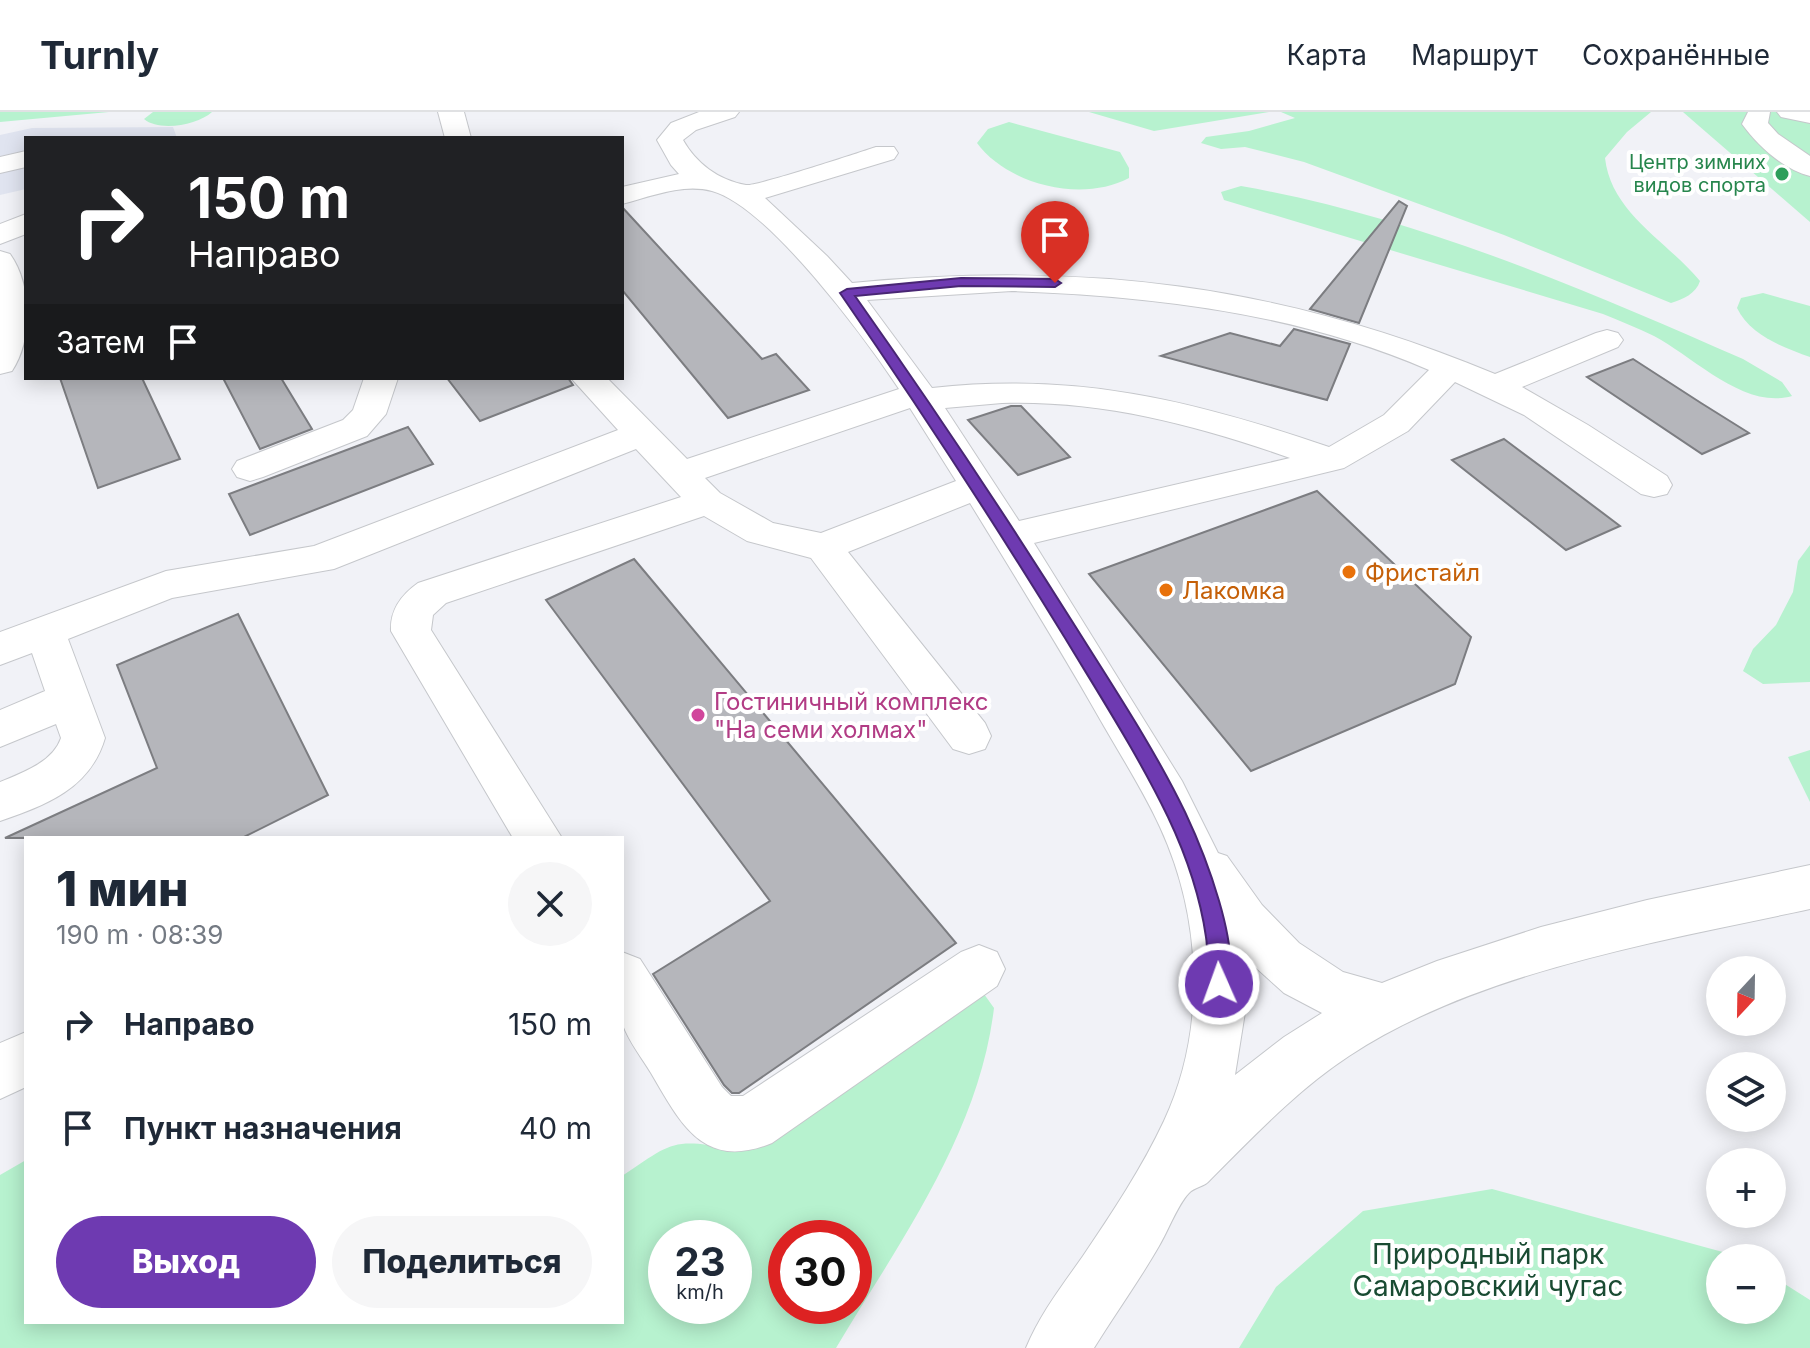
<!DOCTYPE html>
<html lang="ru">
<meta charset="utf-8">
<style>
:root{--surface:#fff;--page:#f6f6f7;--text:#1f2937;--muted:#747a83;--line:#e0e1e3;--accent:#6e3ab1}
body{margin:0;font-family:Inter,sans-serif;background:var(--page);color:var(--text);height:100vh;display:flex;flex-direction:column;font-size:30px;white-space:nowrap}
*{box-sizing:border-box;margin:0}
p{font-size:26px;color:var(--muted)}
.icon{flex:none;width:44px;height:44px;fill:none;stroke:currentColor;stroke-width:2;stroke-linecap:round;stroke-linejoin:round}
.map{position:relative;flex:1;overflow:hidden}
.side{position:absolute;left:24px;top:724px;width:600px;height:488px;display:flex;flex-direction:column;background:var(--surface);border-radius:0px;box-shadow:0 4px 20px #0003}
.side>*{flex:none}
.top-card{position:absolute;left:24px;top:24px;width:600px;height:244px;border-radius:0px;box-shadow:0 4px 20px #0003;background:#202124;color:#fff;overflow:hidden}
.needle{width:52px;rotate:202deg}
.fabs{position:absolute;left:1706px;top:844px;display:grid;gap:16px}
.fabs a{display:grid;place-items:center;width:80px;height:80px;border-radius:50%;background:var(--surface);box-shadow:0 4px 20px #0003;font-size:40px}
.speed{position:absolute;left:648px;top:1108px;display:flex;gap:16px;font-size:40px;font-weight:700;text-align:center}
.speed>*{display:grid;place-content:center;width:104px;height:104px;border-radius:50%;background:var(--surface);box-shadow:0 4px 20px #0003;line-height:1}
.speed small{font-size:20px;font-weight:400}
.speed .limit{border:12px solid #d22;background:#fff;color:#111}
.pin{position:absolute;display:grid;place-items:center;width:68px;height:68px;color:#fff;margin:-82px -34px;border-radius:50% 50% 50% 0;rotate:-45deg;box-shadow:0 0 8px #0007}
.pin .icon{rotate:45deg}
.me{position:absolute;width:88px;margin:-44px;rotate:358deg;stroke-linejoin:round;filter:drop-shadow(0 0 6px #0008)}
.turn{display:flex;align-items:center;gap:28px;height:168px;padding:0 32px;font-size:36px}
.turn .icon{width:104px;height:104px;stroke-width:2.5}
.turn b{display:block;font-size:56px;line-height:68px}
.then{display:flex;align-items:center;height:76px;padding:0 32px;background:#0003;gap:16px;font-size:30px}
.round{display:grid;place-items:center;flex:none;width:84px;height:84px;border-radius:42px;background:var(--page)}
.headline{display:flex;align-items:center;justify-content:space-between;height:136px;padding:0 32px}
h1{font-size:48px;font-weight:800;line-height:60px}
.primary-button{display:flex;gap:16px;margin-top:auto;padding:16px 32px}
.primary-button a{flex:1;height:92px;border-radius:48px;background:var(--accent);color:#fff;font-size:32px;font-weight:800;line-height:92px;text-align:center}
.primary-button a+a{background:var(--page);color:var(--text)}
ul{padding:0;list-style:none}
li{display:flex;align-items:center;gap:24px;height:104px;padding:0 32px}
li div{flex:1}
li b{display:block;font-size:30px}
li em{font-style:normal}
header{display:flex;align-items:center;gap:48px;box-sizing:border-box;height:112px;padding:0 40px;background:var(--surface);border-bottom:2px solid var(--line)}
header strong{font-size:38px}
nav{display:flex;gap:44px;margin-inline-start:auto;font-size:28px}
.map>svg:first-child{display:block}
.built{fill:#e0e4f0}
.green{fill:#b7f2cf;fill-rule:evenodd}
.building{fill:#b5b6bb;stroke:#7c7d81;stroke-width:2}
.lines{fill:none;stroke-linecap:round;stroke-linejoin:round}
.minor-casing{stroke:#c5c7cb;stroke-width:2}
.minor{fill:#fff;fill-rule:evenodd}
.route{fill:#6e3ab1;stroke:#482673;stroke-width:2}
.leisure-dot{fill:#2e9e5b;stroke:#fff;stroke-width:3}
.food-dot{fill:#e8710a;stroke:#fff;stroke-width:3}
.hotel-dot{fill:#d1479c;stroke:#fff;stroke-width:3}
.labels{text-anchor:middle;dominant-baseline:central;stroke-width:8;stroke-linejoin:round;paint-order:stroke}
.far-leisure-label{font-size:20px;fill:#27864d;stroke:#fff;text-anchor:end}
.food-label{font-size:24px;fill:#c56008;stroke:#fff;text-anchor:start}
.hotel-label{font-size:24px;fill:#b23c85;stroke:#fff;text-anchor:start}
.near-park-label{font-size:28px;fill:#194b32;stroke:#fff}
</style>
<header>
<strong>Turnly</strong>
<nav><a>Карта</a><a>Маршрут</a><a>Сохранённые</a></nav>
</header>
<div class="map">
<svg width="1810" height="1236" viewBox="0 0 1810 1236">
<rect width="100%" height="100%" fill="#f1f2f7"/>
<path class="built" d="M173,15l4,11h-151v51l-26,6v-60l32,-7z"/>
<g class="green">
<path d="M0,0h109l-109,10z"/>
<path d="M153,0h59c-14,13 -53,20 -68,7z"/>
<path d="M1089,0h180l-115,19z"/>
<path d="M1281,0h370l-24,20 -22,26c6,55 62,83 95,123 -4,13 -17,18 -29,22l-167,-68 -200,-73 -59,-15 -24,2 -20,-6 5,-6 43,-6 46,-13z"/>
<path d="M1683,0h127v110l-111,-96z"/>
<path d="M1009,10l111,30 9,16v10c-47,25 -121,7 -152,-35l11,-14z"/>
<path d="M1241,74c176,31 340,102 502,173l39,23 10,14c-48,14 -98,-39 -138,-60 -16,-8 -34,-15 -51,-22l-379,-114 -3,-8z"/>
<path d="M1763,181l47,13v51c-28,-10 -60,-22 -73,-49l4,-10z"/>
<path d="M1810,433v137l-47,2 -20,-13 10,-22 23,-24 17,-33 5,-31z"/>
<path d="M1810,638v52l-22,-45z"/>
<path d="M984,882l10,14c-15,126 -94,233 -158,340h-836v-173l26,-15v162h596v-146c48,-32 50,-39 108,-27zM666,1126h68v68h-68zM786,1126h68v68h-68z"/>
<path d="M1492,1077l249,68 -21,1v52h52v-34l38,24v48h-571l37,-61 87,-76z"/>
</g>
<g class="building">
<path d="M1399,89l8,5 -48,117 -49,-14z"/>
<path d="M622,95l140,152 14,-5 33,36 -81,28 -106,-128z"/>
<path d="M1294,217l56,15 -23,56 -166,-44 69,-23 50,13z"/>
<path d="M1633,247l68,44 48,30 -47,21 -115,-77z"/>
<path d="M60,266h82l38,81 -82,29z"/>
<path d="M223,266h58l31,51 -52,20z"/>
<path d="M447,266h121l5,7 -93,36z"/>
<path d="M1011,294h10l49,51 -52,18 -50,-55z"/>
<path d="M408,315l25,37 -183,71 -21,-41z"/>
<path d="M1504,327l47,35 69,52 -54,24 -114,-90z"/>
<path d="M1317,379l154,146 -16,47 -204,87 -162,-197z"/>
<path d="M634,447l322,384 -217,150h-7l-8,-8 -71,-111 117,-73 -224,-301z"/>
<path d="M238,502l90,181 -86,43h-237l152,-70 -40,-103z"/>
</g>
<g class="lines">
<g class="minor-casing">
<g id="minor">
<path d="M438,0h26l7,26h-26z"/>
<path d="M699,0h40l-4,5 -39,13 -13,10c13,23 35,40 63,45 9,2 112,-32 130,-38h18l4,6 -4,6 -129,39 62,58 25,27c231,-22 428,1 643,91l101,-41 11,-3 11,3 5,7 -5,7 -96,40 66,38 79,51 5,9 -5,9 -13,3 -13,-3 -117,-79 -69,-33 -47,49 -64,37 -310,75 148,238 36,72 9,3 35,49 37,38 44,29 39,11 55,-22 104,-34 106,-27 163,-35v44c-148,32 -333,62 -461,147 -53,35 -95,80 -140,125 -5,6 -15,6 -20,12 -11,11 -21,38 -30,53 -20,35 -44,68 -65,102h-68c14,-34 36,-62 57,-92 29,-43 59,-88 81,-135 43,-92 38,-203 -4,-294 -17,-37 -39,-71 -59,-106 -42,-74 -87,-146 -131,-218l-122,49 137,171 6,13 -6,13 -16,5 -16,-5 -142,-191 -64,-17 -43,-25 -258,87 -13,12 -2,15 131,208h-49l-122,-207c-1,-21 10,-36 27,-48l263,-86 -45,-48 -302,120 -162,29 -104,41 37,99c-15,51 -59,67 -105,83v-39c22,-9 53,-20 61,-44l-5,-14 -56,23v-37l45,-19 -13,-38 -32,12v-33l166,-61 148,-25 304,-116 -47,-52h36l80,81 212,-70c-33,-50 -131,-183 -187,-198 -30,-8 -62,6 -90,13v-17l57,-13 -8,-9 -14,-25 14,-17zM1012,179c142,5 285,22 417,79l-45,45 -55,32c-137,-47 -252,-75 -397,-59l-65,-88zM1002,291c100,-3 194,22 288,55l-271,63 -74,-113zM910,296l46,73 -135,52 -48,-10 -53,-30 -15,-15zM1244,845l40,36 38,20 -38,24 -49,38 11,-69z"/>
<path d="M1748,0h22l-2,11 10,11 32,22v20c-26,-6 -53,-31 -68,-52z"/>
<path d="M1777,0h33v11l-29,-6z"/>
<path d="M26,39v16l-26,6v-16z"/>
<path d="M26,102v20l-26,10v-20z"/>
<path d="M0,139l10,3c22,31 23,85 2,117l-12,3z"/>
<path d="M364,266h34l-12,36 -19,22 -104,41 -13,4 -13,-4 -5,-8 5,-8 106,-41 10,-10z"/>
<path d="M979,833l18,7 8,17 -8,17 -225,157c-69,28 -91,-19 -121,-70 -9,-15 -22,-31 -28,-48 -6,-16 -1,-54 -1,-73l18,7 82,128 9,9h12l218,-144z"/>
<path d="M26,920v55l-26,12v-56z"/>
</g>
</g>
<use href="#minor" class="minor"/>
</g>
<path class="route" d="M961,166l94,1 6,4 -6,4 -94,-1 -106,10c77,109 151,220 222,333 37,59 77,119 108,183 18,38 59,139 41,179l-7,3 -8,-3c-7,-16 -2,-36 -5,-54 -6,-42 -20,-82 -38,-120 -30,-62 -68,-121 -103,-179 -72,-117 -147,-232 -225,-345l7,-4z"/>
<circle class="leisure-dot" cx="1782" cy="62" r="8"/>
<g class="food-dot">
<circle cx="1349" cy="460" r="8"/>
<circle cx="1166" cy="478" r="8"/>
</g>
<circle class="hotel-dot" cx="698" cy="603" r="8"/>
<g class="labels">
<g class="far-leisure-label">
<text x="1766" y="50">Центр зимних<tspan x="1766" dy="23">видов спорта</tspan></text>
</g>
<g class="food-label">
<text x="1365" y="460">Фристайл</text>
<text x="1182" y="478">Лакомка</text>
</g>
<g class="hotel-label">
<text x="714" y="589">Гостиничный комплекс<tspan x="714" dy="28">"На семи холмах"</tspan></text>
</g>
<g class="near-park-label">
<text x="1488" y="1142">Природный парк<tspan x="1488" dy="32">Самаровский чугас</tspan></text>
</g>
</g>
</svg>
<div class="fabs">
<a><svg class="needle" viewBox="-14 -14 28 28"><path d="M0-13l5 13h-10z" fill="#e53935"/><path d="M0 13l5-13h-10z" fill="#747a83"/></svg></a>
<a><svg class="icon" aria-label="layers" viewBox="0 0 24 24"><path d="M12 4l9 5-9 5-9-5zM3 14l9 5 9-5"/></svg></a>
<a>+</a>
<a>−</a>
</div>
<div class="speed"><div>23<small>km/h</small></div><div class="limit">30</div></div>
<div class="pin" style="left:1055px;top:171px;background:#d93025"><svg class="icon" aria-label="arrive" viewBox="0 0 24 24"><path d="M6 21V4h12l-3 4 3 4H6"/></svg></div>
<svg class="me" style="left:1219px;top:872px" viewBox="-20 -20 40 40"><circle r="17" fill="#6e3ab1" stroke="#fff" stroke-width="3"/><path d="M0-11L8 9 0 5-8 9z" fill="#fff"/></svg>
<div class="top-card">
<div class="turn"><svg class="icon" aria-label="right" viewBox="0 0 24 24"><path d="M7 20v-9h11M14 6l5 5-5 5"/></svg><div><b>150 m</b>Направо</div></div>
<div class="then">Затем<svg class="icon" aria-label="arrive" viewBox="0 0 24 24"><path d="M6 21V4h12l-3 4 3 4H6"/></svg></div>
</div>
<section class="side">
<div class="headline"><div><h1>1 мин</h1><p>190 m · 08:39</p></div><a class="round"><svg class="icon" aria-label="close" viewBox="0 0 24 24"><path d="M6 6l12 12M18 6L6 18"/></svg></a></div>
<ul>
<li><svg class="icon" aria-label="right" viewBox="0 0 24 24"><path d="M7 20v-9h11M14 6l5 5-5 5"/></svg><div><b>Направо</b></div><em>150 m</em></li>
<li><svg class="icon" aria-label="arrive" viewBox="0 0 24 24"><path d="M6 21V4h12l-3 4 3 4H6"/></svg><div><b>Пункт назначения</b></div><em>40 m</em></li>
</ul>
<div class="primary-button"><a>Выход</a><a>Поделиться</a></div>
</section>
</div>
